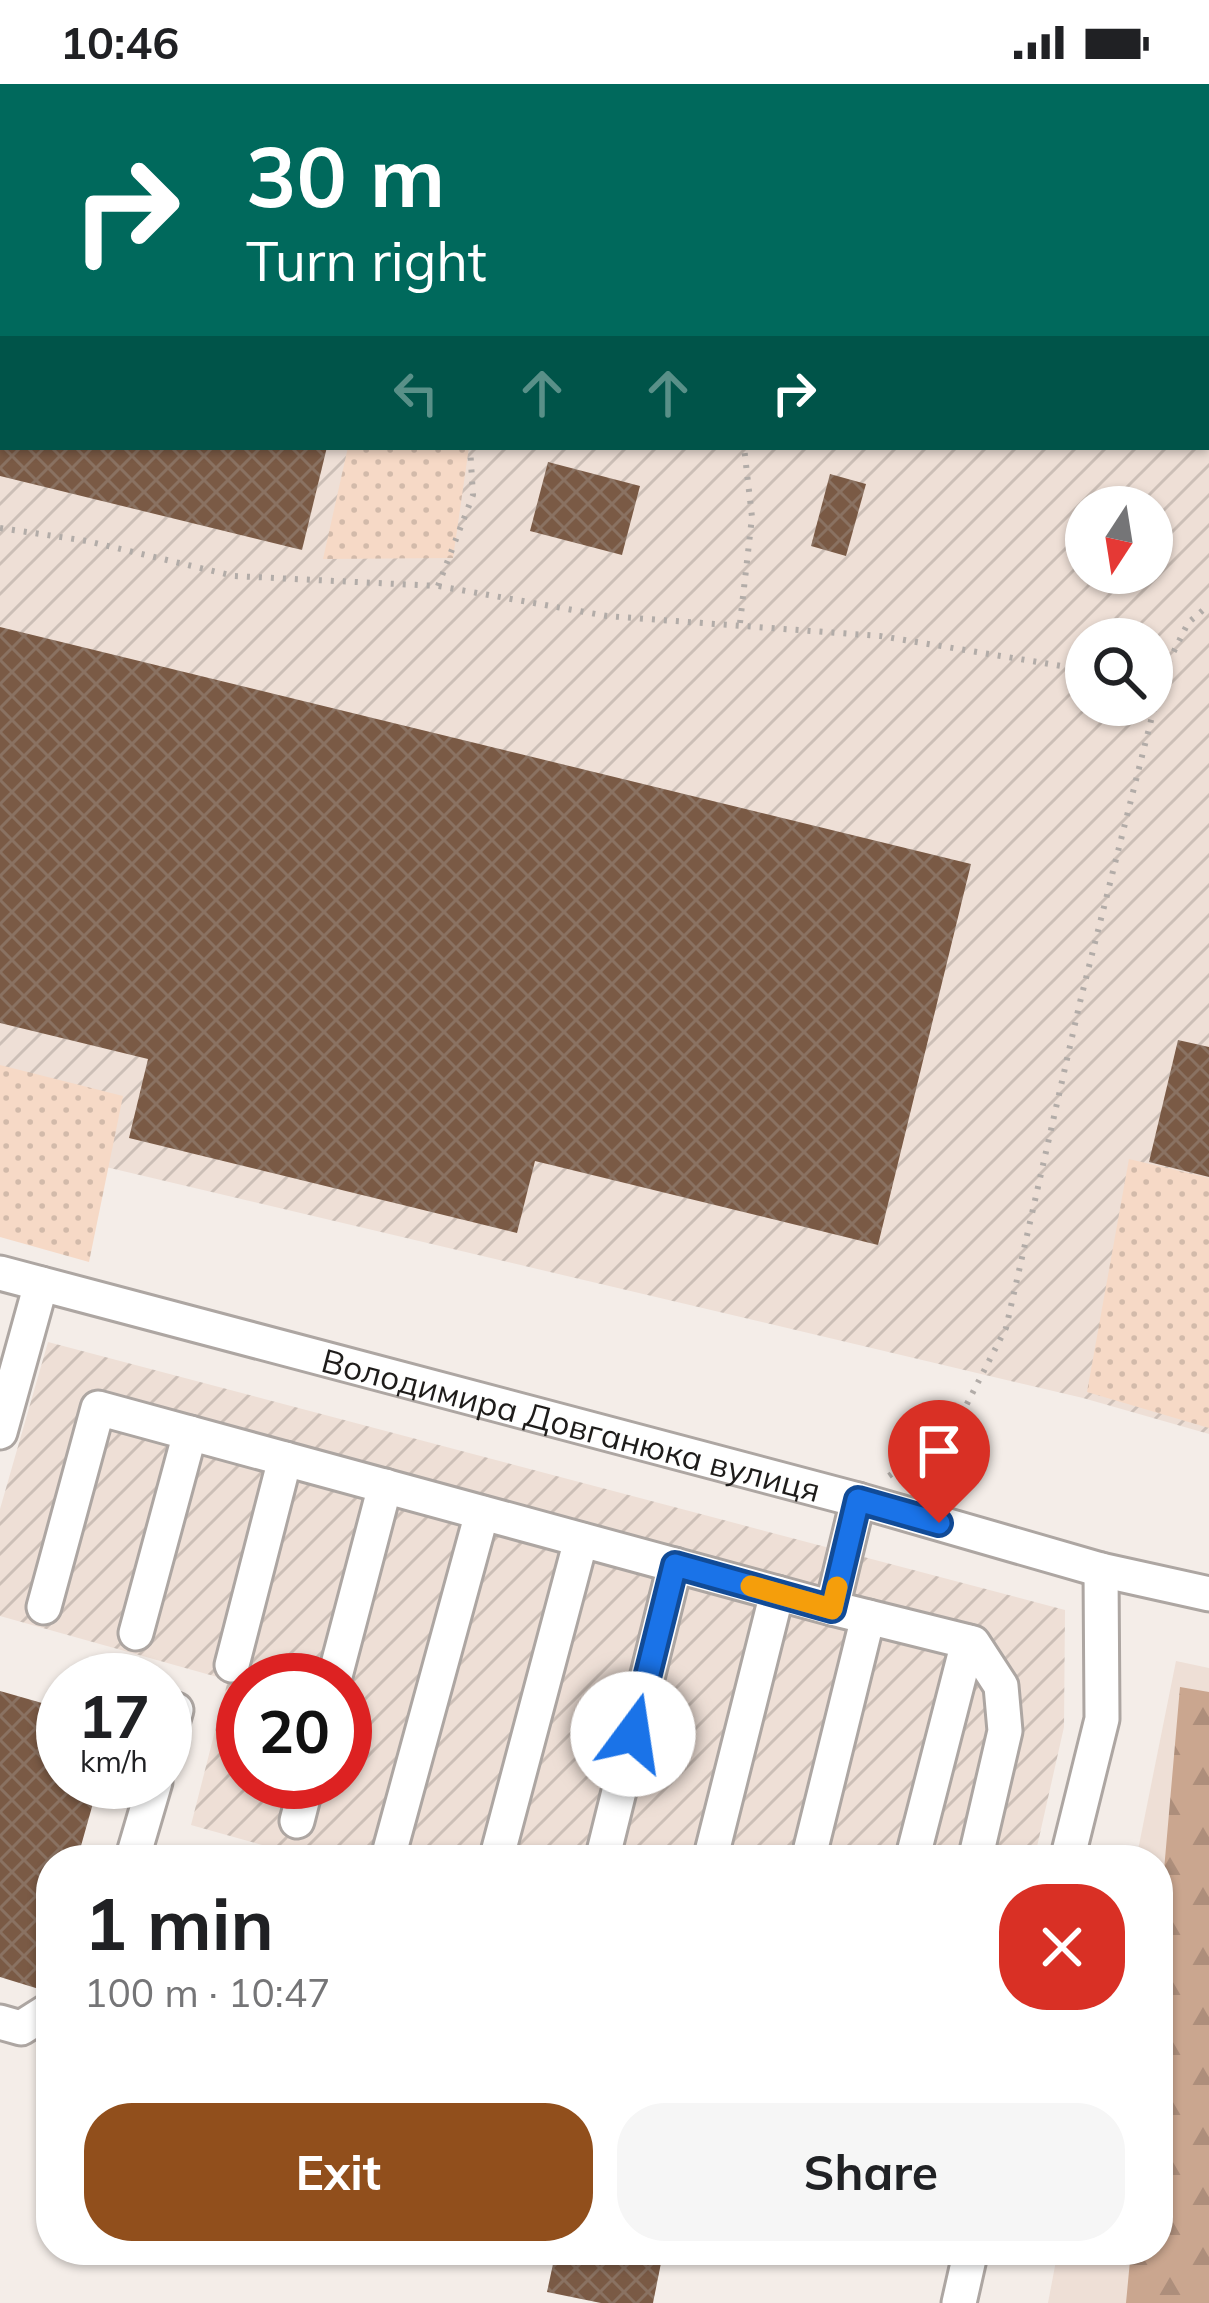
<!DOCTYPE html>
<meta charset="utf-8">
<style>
:root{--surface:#fff;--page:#f6f6f6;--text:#202124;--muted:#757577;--accent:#914f1c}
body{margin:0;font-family:Mulish,sans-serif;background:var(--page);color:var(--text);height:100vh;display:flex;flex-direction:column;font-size:45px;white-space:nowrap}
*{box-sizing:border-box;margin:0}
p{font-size:39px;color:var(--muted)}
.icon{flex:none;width:66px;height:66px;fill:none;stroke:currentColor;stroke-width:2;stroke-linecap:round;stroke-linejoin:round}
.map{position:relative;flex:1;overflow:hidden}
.side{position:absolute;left:36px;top:1761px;width:1137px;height:420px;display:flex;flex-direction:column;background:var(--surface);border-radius:48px;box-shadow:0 3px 9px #0004}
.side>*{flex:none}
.top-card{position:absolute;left:0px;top:0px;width:1209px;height:366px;box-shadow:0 3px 9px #0004;background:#00695c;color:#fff;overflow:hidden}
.needle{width:78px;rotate:192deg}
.fabs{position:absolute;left:1065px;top:402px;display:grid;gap:24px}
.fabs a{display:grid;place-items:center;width:108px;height:108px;border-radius:50%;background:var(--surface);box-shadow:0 3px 9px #0004;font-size:60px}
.speed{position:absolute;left:36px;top:1569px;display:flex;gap:24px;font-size:60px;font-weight:700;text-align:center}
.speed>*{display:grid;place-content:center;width:156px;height:156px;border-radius:50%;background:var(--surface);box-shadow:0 3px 9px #0004;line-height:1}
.speed small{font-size:30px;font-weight:400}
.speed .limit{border:18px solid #d22;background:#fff;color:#111}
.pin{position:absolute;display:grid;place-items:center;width:102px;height:102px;color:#fff;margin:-123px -51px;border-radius:50% 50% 50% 0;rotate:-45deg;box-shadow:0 0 12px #0007}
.pin .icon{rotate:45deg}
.me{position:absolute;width:132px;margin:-66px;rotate:14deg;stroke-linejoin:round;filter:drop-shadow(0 0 9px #0008)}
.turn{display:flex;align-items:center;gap:42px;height:252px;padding:0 48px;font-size:54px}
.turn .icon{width:156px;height:156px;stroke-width:2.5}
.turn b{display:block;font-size:84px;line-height:102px}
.lanes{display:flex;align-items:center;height:114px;padding:0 48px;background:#0003;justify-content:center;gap:60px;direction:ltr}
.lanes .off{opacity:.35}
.round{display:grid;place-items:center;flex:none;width:126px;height:126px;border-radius:48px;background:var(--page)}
.summary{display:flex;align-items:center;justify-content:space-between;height:204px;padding:0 48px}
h1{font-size:72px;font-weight:700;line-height:90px}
.action{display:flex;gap:24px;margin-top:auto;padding:24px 48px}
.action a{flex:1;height:138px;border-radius:48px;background:var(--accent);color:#fff;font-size:48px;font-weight:700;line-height:138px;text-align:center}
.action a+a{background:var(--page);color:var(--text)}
.status{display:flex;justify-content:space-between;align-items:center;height:84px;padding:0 60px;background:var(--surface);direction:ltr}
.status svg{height:33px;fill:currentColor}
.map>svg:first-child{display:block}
.built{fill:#eedfd6}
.industrial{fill:url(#industrial-furrows);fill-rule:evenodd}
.grass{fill:url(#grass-dots)}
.forest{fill:url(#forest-firs)}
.building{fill:url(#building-cross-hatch)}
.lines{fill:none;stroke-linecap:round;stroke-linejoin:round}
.minor-casing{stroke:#ada6a2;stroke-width:39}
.path{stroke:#b2aca8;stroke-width:6;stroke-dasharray:3 9;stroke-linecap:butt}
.minor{stroke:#fff;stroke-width:33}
.route-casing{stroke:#114b97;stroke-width:30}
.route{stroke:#1a73e8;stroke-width:21}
.slow{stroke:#f59e0b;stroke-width:21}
.labels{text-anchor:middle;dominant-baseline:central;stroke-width:12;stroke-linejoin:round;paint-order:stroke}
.street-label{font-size:33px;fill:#1e1c1a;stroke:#f4ede8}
</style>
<div class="status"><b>10:46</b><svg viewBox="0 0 49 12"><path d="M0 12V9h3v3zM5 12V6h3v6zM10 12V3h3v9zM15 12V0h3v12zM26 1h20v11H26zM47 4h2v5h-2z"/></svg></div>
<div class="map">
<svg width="1209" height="2219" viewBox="0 0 1209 2219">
<defs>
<pattern id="industrial-furrows" width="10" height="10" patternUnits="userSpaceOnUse" patternTransform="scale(3)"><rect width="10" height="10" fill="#eedfd6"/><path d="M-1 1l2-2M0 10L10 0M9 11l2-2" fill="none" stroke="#ccbfb7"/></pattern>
<pattern id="grass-dots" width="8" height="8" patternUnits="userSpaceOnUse" patternTransform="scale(3)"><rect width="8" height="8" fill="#f6d9c6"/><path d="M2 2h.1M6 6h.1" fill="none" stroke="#d2baaa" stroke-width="1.8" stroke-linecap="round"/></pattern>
<pattern id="forest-firs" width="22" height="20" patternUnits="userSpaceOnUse" patternTransform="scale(3)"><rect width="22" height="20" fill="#caa68f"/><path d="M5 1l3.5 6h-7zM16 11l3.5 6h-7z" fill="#ad8e7b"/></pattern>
<pattern id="building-cross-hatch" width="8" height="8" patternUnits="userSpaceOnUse" patternTransform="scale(3)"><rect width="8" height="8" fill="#7a5a45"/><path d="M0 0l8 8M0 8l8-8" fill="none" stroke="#8a7262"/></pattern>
</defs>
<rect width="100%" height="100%" fill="#f4ede8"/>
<path class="built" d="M1176,1577l33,7v635h-161l10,-53h100v-390h-22z"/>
<g class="industrial">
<path d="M0,0l407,3h-404v360h1203v-100l3,1v1086l-126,-36 -1083,-256zM1086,423h66v66h-66zM1086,555h66v66h-66z"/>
<path d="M48,1258l1017,268 -1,117 -30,133h-718l-125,-35 37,-145 -228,-64v-107zM243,1596h102v102h-102z"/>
</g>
<g class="grass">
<path d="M0,0h393l6,3h-396v133z"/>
<path d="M468,0h336l7,3h-331z"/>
<path d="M348,363h121l-16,111 -130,1z"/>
<path d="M0,981l123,31 -34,166 -89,-25z"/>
<path d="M1129,1075l80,19v250l-122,-36z"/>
</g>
<path class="forest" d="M1180,1603l29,5v611h-83l5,-53h27v-311z"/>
<g class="building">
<path d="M0,363h327l-25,103 -302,-74z"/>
<path d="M548,378l92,24 -18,69 -92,-24z"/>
<path d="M830,390l36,10 -20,72 -35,-10z"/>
<path d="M0,543l971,237 -93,381 -343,-84 -18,72 -388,-95 19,-79 -148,-36z"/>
<path d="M1178,956l31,7v130l-60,-15z"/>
<path d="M0,1607l63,18v73h36l-22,78h-26v89l-12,40 -39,-12z"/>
<path d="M556,2166l107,3 -10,50h-52l-54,-11z"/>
</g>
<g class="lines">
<g class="minor-casing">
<g id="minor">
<path d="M924,0l6,3"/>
<path d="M1206,132l3,1"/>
<path id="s1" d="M0,1189l858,227 243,70 108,24"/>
<path d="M0,1348l41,-148"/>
<path d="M44,1523l54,-199 734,200 26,-108"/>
<path d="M832,1524l141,35 28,43 4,45 -30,129"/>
<path d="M136,1549l54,-200"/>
<path d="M232,1581l53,-206"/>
<path d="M334,1596l51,-194"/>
<path d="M165,1663l11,-37"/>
<path d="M297,1737l10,-39"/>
<path d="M390,1766l92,-337"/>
<path d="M132,1776l23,-78"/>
<path d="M496,1776l85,-320"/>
<path d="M602,1776l73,-295"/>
<path d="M710,1776l67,-267"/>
<path d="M808,1776l60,-243"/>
<path d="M912,1776l56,-218"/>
<path d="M1067,1776l35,-141 -1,-149"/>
<path d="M0,1938l21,6 30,-19"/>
<path d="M959,2219l12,-53"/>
</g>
</g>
<g class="path">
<path d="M0,444l87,13 147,35 204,10 169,30 273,20 206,34"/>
<path d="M438,502l35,-91 -3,-48"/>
<path d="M740,539l12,-106 -8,-70"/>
<path d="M1163,589l25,-50 21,-18"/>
<path d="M889,1392l66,-49 51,-99 74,-326 83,-329h-11"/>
</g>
<use href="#minor" class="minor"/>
</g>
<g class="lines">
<g class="route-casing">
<path id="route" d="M633,1650l42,-169 157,44 26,-109 81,23"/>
</g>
<use href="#route" class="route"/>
<path class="slow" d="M751,1502l81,23 5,-22"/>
</g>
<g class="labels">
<g class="street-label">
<text stroke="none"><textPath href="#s1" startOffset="591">Володимира Довганюка вулиця</textPath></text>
</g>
</g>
</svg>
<div class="fabs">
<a><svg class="needle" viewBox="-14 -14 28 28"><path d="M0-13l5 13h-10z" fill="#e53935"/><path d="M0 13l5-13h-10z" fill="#757577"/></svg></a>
<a><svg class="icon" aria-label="search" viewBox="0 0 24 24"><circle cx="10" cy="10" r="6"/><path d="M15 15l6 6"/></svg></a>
</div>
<div class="speed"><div>17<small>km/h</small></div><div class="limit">20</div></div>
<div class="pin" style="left:939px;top:1439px;background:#d93025"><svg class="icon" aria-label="arrive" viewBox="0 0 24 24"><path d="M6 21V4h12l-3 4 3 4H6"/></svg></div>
<svg class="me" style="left:633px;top:1650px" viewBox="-20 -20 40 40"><circle r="19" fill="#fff"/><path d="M0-13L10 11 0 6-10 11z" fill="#1a73e8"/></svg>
<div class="top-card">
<div class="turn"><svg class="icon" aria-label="right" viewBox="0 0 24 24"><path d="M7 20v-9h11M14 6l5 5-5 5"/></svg><div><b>30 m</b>Turn right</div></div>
<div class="lanes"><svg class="icon off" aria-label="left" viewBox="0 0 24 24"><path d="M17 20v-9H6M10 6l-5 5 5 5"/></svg><svg class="icon off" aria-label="ahead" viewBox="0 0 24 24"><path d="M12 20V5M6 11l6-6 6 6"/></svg><svg class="icon off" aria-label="ahead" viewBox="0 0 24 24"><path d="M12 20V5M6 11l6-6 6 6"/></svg><svg class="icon" aria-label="right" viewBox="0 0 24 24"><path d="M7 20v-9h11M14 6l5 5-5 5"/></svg></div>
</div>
<section class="side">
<div class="summary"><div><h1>1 min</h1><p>100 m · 10:47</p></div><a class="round" style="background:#d93025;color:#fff"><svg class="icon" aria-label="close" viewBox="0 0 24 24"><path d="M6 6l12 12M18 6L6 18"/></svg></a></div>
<div class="action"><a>Exit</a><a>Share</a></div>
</section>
</div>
